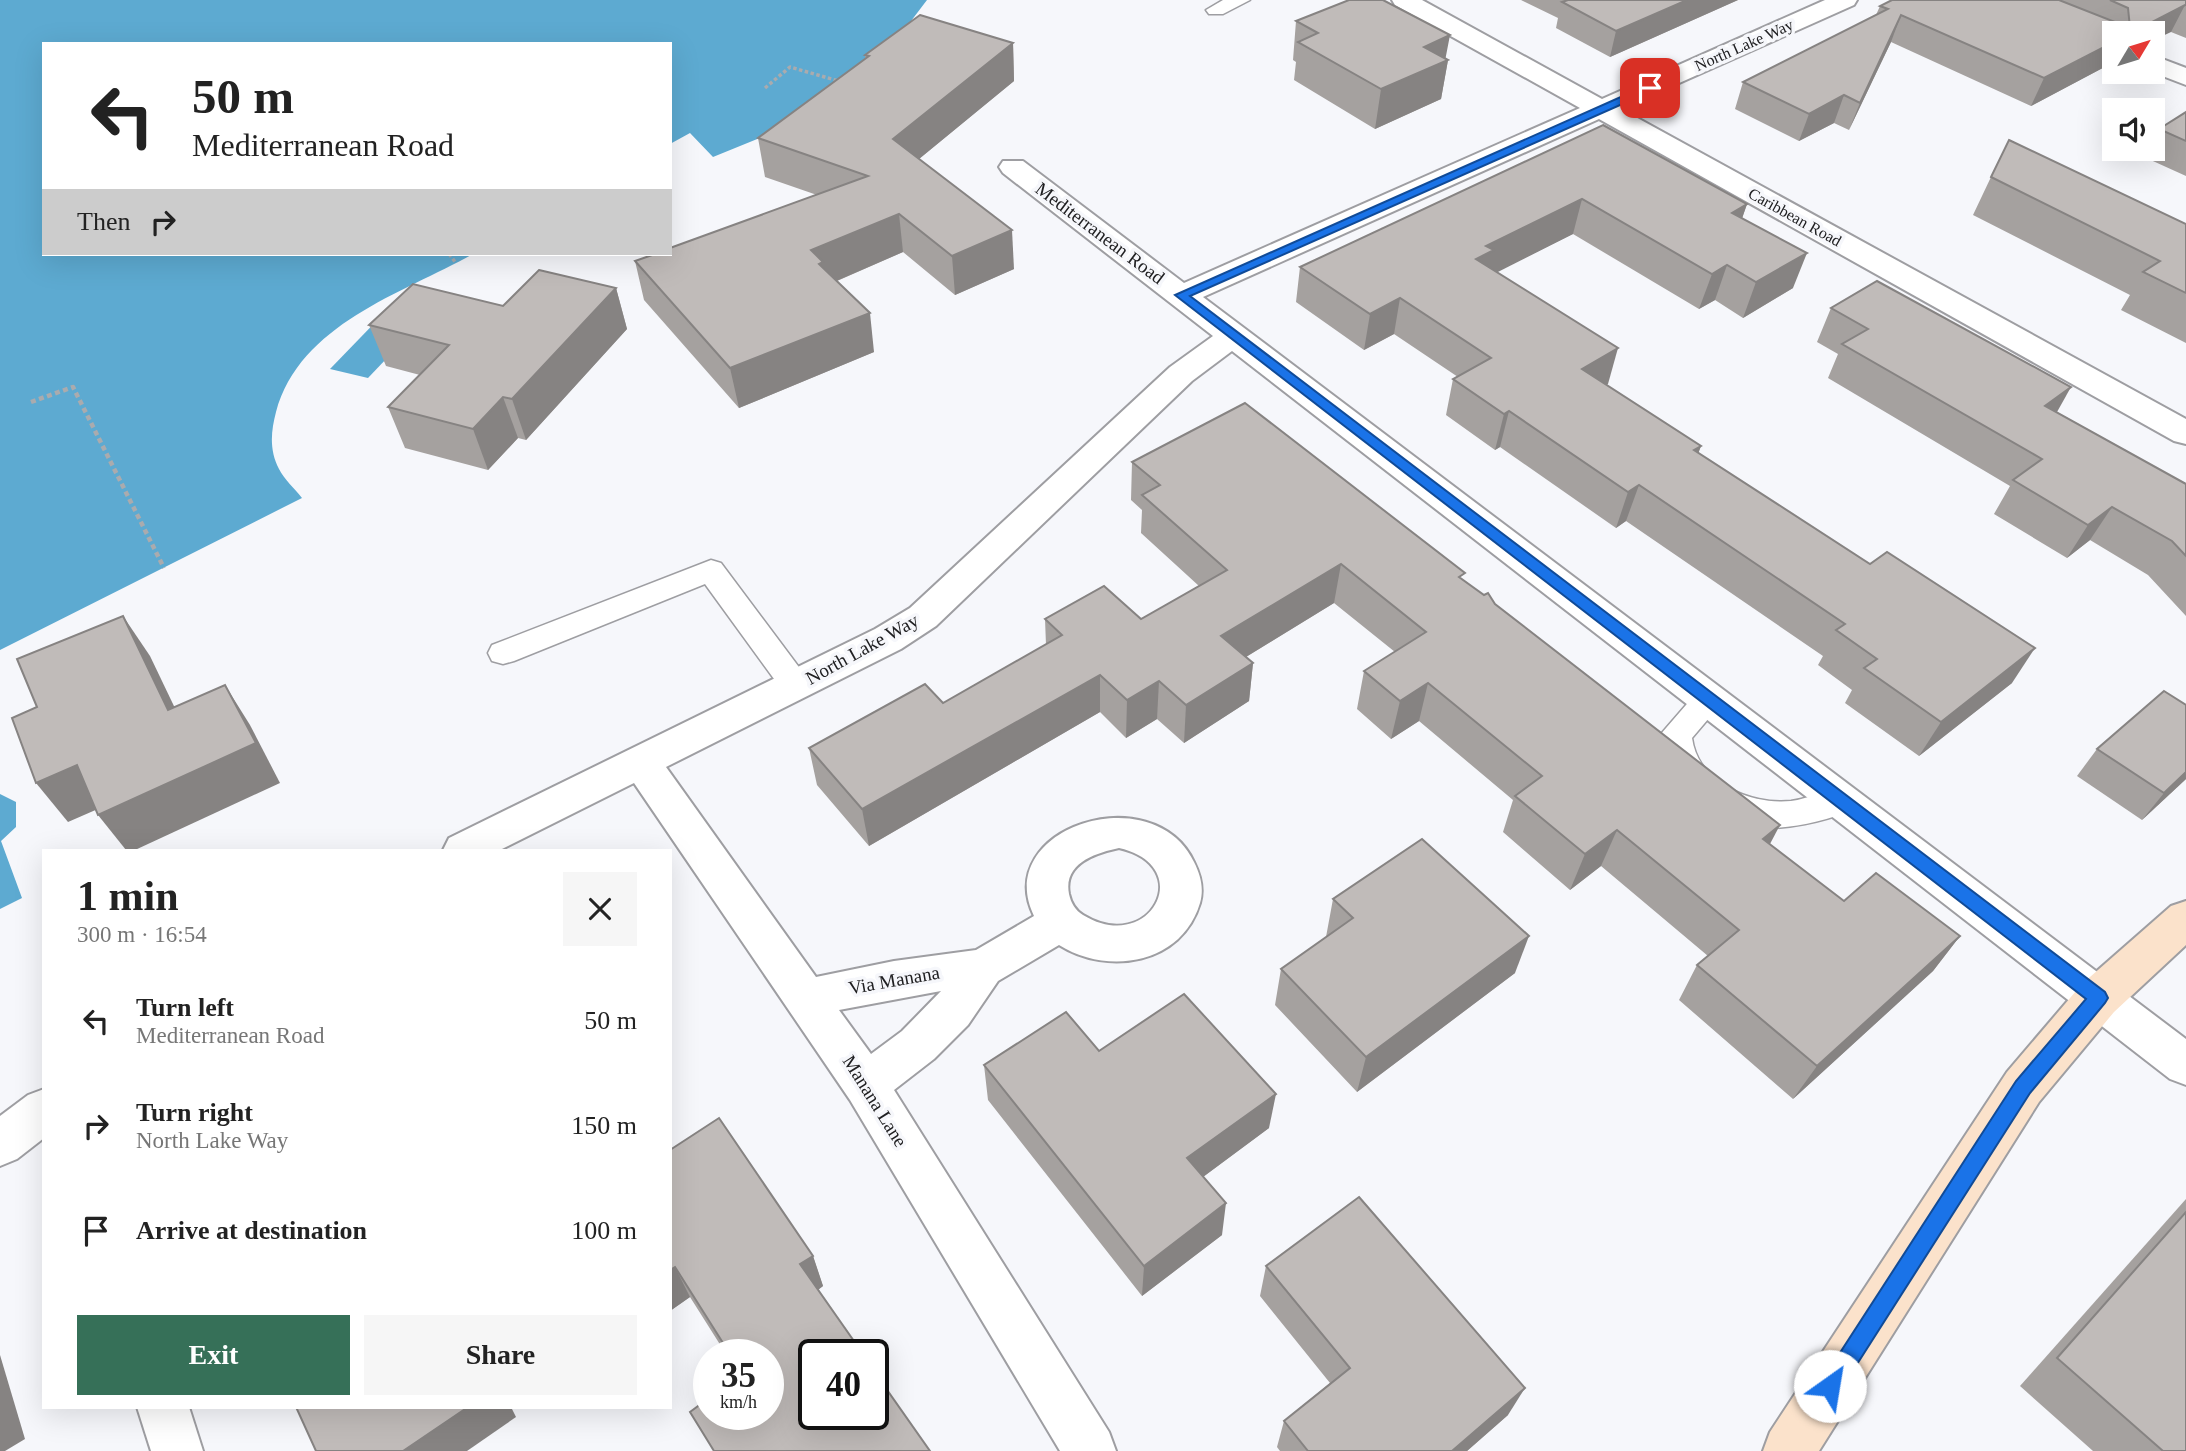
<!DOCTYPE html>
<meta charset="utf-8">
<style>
:root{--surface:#fff;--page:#f6f6f6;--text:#222;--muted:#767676;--accent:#367058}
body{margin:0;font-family:Georgia,serif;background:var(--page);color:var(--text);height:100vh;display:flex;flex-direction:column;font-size:26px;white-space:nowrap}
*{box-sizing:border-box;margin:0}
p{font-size:23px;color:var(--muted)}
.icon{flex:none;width:38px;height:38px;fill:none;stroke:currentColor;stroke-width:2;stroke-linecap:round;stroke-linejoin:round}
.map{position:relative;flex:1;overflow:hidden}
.drawer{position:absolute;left:42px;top:849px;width:630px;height:560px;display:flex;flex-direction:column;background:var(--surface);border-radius:0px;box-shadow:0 7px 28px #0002}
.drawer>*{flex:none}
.top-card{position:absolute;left:42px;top:42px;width:630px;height:214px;border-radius:0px;box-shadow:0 7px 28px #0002;background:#fff;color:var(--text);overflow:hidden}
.needle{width:46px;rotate:52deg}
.tools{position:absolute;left:2102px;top:21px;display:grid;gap:14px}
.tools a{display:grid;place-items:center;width:63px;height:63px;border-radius:0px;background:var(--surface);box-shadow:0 7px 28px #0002;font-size:35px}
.speed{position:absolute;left:693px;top:1339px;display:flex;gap:14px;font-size:35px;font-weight:700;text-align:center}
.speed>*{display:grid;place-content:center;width:91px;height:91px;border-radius:50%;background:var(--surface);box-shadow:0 7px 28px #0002;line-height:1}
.speed small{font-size:18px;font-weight:400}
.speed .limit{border:4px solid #111;border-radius:10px;background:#fff;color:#111}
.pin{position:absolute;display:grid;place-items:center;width:60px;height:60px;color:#fff;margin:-30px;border-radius:14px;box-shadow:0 4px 10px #0006}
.me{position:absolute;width:77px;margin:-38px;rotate:32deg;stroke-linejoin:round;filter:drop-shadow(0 0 5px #0008)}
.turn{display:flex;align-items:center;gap:24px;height:147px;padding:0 35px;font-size:32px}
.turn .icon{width:91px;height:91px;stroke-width:2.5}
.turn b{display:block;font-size:49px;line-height:60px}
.then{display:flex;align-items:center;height:66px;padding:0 35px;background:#0003;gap:14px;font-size:26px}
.round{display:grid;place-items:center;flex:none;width:74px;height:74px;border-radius:0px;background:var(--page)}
.head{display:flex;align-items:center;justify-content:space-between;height:119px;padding:0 35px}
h1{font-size:42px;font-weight:700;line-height:52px}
.action{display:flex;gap:14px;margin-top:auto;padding:14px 35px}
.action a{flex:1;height:80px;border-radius:0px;background:var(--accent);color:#fff;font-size:28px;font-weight:700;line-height:80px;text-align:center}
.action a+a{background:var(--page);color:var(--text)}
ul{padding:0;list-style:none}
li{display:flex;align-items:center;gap:21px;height:105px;padding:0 35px}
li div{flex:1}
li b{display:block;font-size:26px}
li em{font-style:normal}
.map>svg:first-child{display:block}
.water{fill:#5daad1}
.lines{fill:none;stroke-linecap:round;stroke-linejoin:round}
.lane-casing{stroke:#9e9ea2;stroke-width:3}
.street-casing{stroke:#9e9ea2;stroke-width:4}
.secondary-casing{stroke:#9e9ea2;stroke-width:4}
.path-far1{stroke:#aaabae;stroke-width:3.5;stroke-dasharray:3.5 2.5;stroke-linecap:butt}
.path{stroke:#aaabae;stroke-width:4.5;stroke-dasharray:5 3.5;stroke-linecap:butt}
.lane{fill:#fff;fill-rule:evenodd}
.street{fill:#fff;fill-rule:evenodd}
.secondary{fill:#fbe2cb;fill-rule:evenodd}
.wall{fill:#a5a19f}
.shaded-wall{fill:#868382}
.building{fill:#c0bbb9;stroke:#868382;stroke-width:2}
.route{fill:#1a73e8;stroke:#114b97;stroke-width:2}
.labels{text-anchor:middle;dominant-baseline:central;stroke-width:7;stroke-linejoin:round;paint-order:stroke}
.far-street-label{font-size:16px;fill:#202022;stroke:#f6f7fb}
.street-label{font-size:19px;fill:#202022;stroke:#f6f7fb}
</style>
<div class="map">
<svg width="2186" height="1451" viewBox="0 0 2186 1451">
<rect width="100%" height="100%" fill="#f6f7fb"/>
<g class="water">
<path d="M0,0h927l-35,46 -113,84 -66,27 -23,-24 -20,11v-100h-626v210h429c-72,40 -173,70 -197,158 -5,19 -7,38 3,57 5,10 16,20 23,29l-302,152z"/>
<path d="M390,307l38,8 -60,63 -38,-9z"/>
<path d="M0,794l16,8v25l-15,14 21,57 -22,11z"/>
</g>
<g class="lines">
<g class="lane-casing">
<g id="lane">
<path d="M1223,0h27l-27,14h-14l-3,-4z"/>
<path d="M711,560l10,3 86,115 4,8 -4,8 -11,4 -11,-4 -80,-110 -191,77 -11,3 -11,-3 -4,-8 4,-8z"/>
<path d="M1710,686l11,4 5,8 -34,40c6,45 58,67 99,63 22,-3 42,-16 64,-9l4,9 -4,9c-33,11 -67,21 -101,17 -29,-3 -80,-38 -90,-65 -3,-8 -3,-18 -4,-27l39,-45z"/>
</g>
</g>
<g class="street-casing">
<g id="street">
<path d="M1392,0h30l180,99 223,-99h32l-3,5 -233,104 565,310v25l-12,-3 -575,-322 -396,178 983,742v46l-16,-6 -938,-728 -40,30 -256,245 -35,23 -235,118 150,210 78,-16 82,-11 58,-34c-43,-88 119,-140 160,-54 7,14 10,27 6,41 -18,61 -92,73 -141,42l-61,36 -30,44 -34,34 -40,31 215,342 7,19h-56l-210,-351 -216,-317 -134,67h-57l6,-12 426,-209 35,-21 260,-241 43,-31 -210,-163 -4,-6 4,-6h20l161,122 396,-175 -185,-103zM1119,848c79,18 31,108 -36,67 -8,-5 -12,-12 -14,-21 -6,-31 27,-41 50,-46zM941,991l-39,40 -31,23 -32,-44z"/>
<path d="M2152,55l34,13v17l-34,-13z"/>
<path d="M44,1089v49l-27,21 -17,7v-50l28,-21z"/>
<path d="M137,1407h52l14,44h-52z"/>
</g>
</g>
<g class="secondary-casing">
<path id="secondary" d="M2186,901v44l-72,67 -75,90 -220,349h-56l7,-19 237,-360 75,-88 89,-78z"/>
</g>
<g class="path-far1">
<path d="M765,88l25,-21 52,15"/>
<path d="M449,254l7,9"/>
</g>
<path class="path" d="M31,402l42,-15 91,181"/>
<use href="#lane" class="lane"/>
<use href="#street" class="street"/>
<use href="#secondary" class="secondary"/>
</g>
<g class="wall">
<path d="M1521,0h217l-128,57 -54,-29 2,-10z"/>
<path d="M1892,0h294v38l-15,-6 -57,1v29l-83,44 -140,-64 -42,88 -15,-7 -35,18 -64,-32 8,-27 133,-67 4,-9z"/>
<path d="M1296,21l150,37 2,2 -7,39 -66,30 -81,-49 2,-18 -3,-2z"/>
<path d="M1013,43l1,38 -95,78 95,110 -59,26 -52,-43 -66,29 37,71 -135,56 -95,-108 -9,-39 182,-66 -52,-18 -7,-39 107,-79v-4z"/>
<path d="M2186,112v64l-42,-19 4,-8h4v-8l7,-12z"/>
<path d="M1603,125l144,79 -5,14 51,70 -50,30 -28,-18 -16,9 -126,-75 -77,38 112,112 -2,1 95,61 -3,7 314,230 -93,73 -74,-53 7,-13 -34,-25 5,-9 -197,-135 -10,7 -116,-81 -5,3 -49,-35 7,-36 5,-2 -64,-43 -30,16 -68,-48 4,-35z"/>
<path d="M1991,177l195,47v119l-65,-33 9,-15 -157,-80z"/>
<path d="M616,288l11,41 -101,111 -8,-2 -30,32 -83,-22 -17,-41 32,-32 -34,-9 -17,-41 134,-19z"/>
<path d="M1831,308l226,104 129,72v132l-38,-41 -58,-35 -23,18 -73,-44 16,-28 -182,-108 10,-24 -21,-12z"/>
<path d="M1132,462l332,118 31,24 275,240 74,57 116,35 -27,35 -140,128 -114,-99 18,-35 11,-9 -107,-90 -31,24 -67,-58 10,-32 -94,-79 -28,18 -34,-30 7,-38 31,-19 -61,-49 -88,54 7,6 -4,38 -65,42 -27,-24 -31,19 -26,-26 -231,134 -52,-61 -8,-37 134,-45 103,-58 -1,-26h96l58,-33 -58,-53 1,-23 -11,-10z"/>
<path d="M2097,749l89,30 -44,41 -65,-44z"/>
<path d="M1333,899l182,74 -158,119 -82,-87 6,-36 45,-32z"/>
<path d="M1099,1051l170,77 -66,49 19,58 -80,61 -154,-196 -4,-35z"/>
<path d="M670,1150l143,106 10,30 -5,4 -50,64h-42l-36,-57 -20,14z"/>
<path d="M2186,1199v252h-93l-73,-65z"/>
<path d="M1266,1266l242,149 -41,36h-187l-3,-4 7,-26 46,-38 -70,-87z"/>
</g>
<g class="shaded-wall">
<path d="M1687,0h51l-128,57 6,-26z"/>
<path d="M2185,5l-14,27 -19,9v-8h-21z"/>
<path d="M1901,15l-10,27 -42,88 11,-27z"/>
<path d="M1450,35l-5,26 3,-1 -7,39 -66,30 6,-40 43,-42z"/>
<path d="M2114,42v20l-83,44 13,-28z"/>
<path d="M1013,43l1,38 -117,96 -4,-38z"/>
<path d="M1844,95l-10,28 -35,18 10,-27z"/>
<path d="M1582,199l-9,35 -85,43 -12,-18 10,-13z"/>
<path d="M1747,204l-12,35 -3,-26z"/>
<path d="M899,214l4,38 -76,33 -16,-35z"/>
<path d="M1012,230l2,39 -59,26 -3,-39z"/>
<path d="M1807,253l-14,35 -50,30 13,-36z"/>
<path d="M1727,265l-12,35 -16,9 13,-35z"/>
<path d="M616,288l11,41 -101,111 -14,-41z"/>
<path d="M1400,298l-6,36 -30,16 6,-36z"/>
<path d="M870,313l4,39 -135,56 -9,-40z"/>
<path d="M1618,348l-10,36 -36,21 10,-36z"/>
<path d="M2071,387l-19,34 -7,-15z"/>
<path d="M503,397l15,41 -30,32 -15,-41z"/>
<path d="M1509,411l-9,36 -5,3 9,-36z"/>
<path d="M1701,446l-13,35 6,-31z"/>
<path d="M1639,485l-13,36 -10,7 12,-36z"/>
<path d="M2112,507l-22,33 -23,18 21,-33z"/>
<path d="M1341,564l-7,39 -116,71 3,-38z"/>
<path d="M123,616l27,40 45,94 -27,-40z"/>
<path d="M2035,648l-23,35 -93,73 22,-34z"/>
<path d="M1253,663l-4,38 -65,42 2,-38z"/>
<path d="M1100,675v37l-231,134 -7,-37z"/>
<path d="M1159,681l-2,38 -31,19 1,-38z"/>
<path d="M1428,683l-9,38 -28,18 9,-38z"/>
<path d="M225,685l25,40 30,58 -145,67h-9l-28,-35z"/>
<path d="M77,765l30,40 -39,17 -32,-39z"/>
<path d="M2186,772v7l-44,41 22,-27z"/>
<path d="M1780,825l-19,36 2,-22z"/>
<path d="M1617,830l-16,36 -31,24 15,-36z"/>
<path d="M1529,936l-14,37 -158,119 9,-35z"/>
<path d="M1960,936l-27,35 -140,128 24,-33z"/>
<path d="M1276,1094l-7,34 -85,63 3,-33z"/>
<path d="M1226,1203l-4,32 -80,61 2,-30z"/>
<path d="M813,1256l10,30 -12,9 -11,-31z"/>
<path d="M675,1267l15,30 -20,14v-41z"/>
<path d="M0,1355l25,84 -20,12h-5z"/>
<path d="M1525,1388l-17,27 -41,36h-15z"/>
<path d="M468,1407h43l5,10 -49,34h-64z"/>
</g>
<g class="building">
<path d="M1349,0h34l67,35 -26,12 24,13 -67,29 -83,-47 20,-9 -22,-12z"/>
<path d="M1568,0h119l-71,31 -54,-29z"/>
<path d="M1892,0h167l71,28 -2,-20 -18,-8h76v5h-1l-54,28h-17v9l-70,36 -143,-63 -41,88 -16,-8 -35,19 -66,-32 145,-73 -8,-3z"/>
<path d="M920,15l93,28 -120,96 119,91 -60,26 -53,-42 -88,36 12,12 -4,2 51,49 -140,55 -95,-107 20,-7h15v-6l198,-72 -110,-38 111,-82 -4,-1z"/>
<path d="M2186,112v29l-27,-12z"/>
<path d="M1603,125l144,79 -15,9 75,40 -51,29 -29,-17 -15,9 -130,-75 -96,47 8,4 -18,9 142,89 -36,21 119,77 -7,4 176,114 17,-12 148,96 -94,74 -77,-54 13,-9 -41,-29 9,-6 -206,-139 -11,7 -119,-81 -5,3 -51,-35 38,-21 -91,-60 -30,16 -70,-47z"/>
<path d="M2009,140l177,84v69l-43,-21 17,-11 -169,-84z"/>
<path d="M539,270l77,18 -104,111 -9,-2 -30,32 -85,-22 61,-62 -80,-20 44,-41 90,22z"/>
<path d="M1877,281l194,106 -26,19 141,78v72l-14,-15 -60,-34 -24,18 -75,-45 29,-21 -200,-115 26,-15 -37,-21z"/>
<path d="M1245,403l220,170 -6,4 25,18 4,-2 7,11 285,221 -17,14 81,62 32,-28 84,63 -143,130 -120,-101 42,-35 -122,-100 -32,24 -70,-58 27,-20 -114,-93 -28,18 -36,-30 62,-39 -85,-68 -120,72 32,27 -67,42 -27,-24 -32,19 -27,-25 -238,134 -53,-61 116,-64 18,19 119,-68 -17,-16 59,-33 37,33 86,-49 -85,-75 18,-10 -28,-23z"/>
<path d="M123,616l45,94 57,-25 31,58 -158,72 -21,-50 -41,18 -24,-65 25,-11 -20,-48z"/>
<path d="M2164,691l22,14v67l-22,21 -67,-44z"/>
<path d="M1422,839l107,97 -163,121 -85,-88 72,-51 -20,-19z"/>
<path d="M1184,994l92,100 -89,64 39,45 -82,63 -160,-201 82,-53 33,39z"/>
<path d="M719,1118l94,138 -13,8 63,90h-49v60h59v-44l57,81h-216l-24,-39 19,-14v16h59v-60h-38l-55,-87 -5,3v-120z"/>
<path d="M1359,1197l166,191 -73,63h-144l-24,-30 66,-53 -84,-102z"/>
<path d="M2186,1212v239h-23l-106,-93z"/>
<path d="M296,1407h172l-65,44h-87z"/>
</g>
<path class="route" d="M1650,84l5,4 -1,2 -464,206 915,696 3,6 -3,5 -75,90 -192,301 -8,3 -7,-3 -3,-8 3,-7 193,-298 70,-82 -911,-704z"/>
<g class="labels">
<g class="far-street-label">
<text transform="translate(1744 45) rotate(-24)">North Lake Way</text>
<text transform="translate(1795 217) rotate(29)">Caribbean Road</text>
</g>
<g class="street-label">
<text transform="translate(1100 233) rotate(37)">Mediterranean Road</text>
<text transform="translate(862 649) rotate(-29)">North Lake Way</text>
<text transform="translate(894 980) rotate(-10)">Via Manana</text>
<text transform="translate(875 1101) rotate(58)">Manana Lane</text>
</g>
</g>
</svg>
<div class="tools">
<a><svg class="needle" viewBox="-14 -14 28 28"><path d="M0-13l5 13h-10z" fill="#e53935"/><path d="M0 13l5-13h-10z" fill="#767676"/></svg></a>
<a><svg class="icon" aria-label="sound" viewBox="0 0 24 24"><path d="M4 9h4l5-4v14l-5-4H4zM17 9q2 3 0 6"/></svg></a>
</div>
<div class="speed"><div>35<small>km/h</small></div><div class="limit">40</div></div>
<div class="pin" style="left:1650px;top:88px;background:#d93025"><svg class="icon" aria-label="arrive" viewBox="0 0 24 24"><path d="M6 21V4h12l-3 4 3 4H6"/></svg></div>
<svg class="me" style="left:1830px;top:1386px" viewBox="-20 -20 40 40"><circle r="19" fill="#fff"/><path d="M0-13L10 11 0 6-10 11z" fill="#1a73e8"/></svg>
<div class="top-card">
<div class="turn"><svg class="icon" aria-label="left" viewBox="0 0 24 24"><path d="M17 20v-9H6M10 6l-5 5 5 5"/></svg><div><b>50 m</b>Mediterranean Road</div></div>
<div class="then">Then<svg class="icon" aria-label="right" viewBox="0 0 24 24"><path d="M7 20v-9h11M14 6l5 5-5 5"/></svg></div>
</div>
<section class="drawer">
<div class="head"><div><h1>1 min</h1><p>300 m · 16:54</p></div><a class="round"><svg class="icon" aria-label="close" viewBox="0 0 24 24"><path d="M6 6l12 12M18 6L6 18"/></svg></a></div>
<ul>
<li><svg class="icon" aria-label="left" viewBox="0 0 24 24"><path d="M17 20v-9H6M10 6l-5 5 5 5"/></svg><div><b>Turn left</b><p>Mediterranean Road</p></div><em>50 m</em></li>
<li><svg class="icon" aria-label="right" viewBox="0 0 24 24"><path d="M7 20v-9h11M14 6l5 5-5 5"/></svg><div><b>Turn right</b><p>North Lake Way</p></div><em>150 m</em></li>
<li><svg class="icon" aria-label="arrive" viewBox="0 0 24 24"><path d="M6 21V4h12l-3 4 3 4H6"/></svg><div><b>Arrive at destination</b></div><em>100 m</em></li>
</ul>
<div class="action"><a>Exit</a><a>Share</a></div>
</section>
</div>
